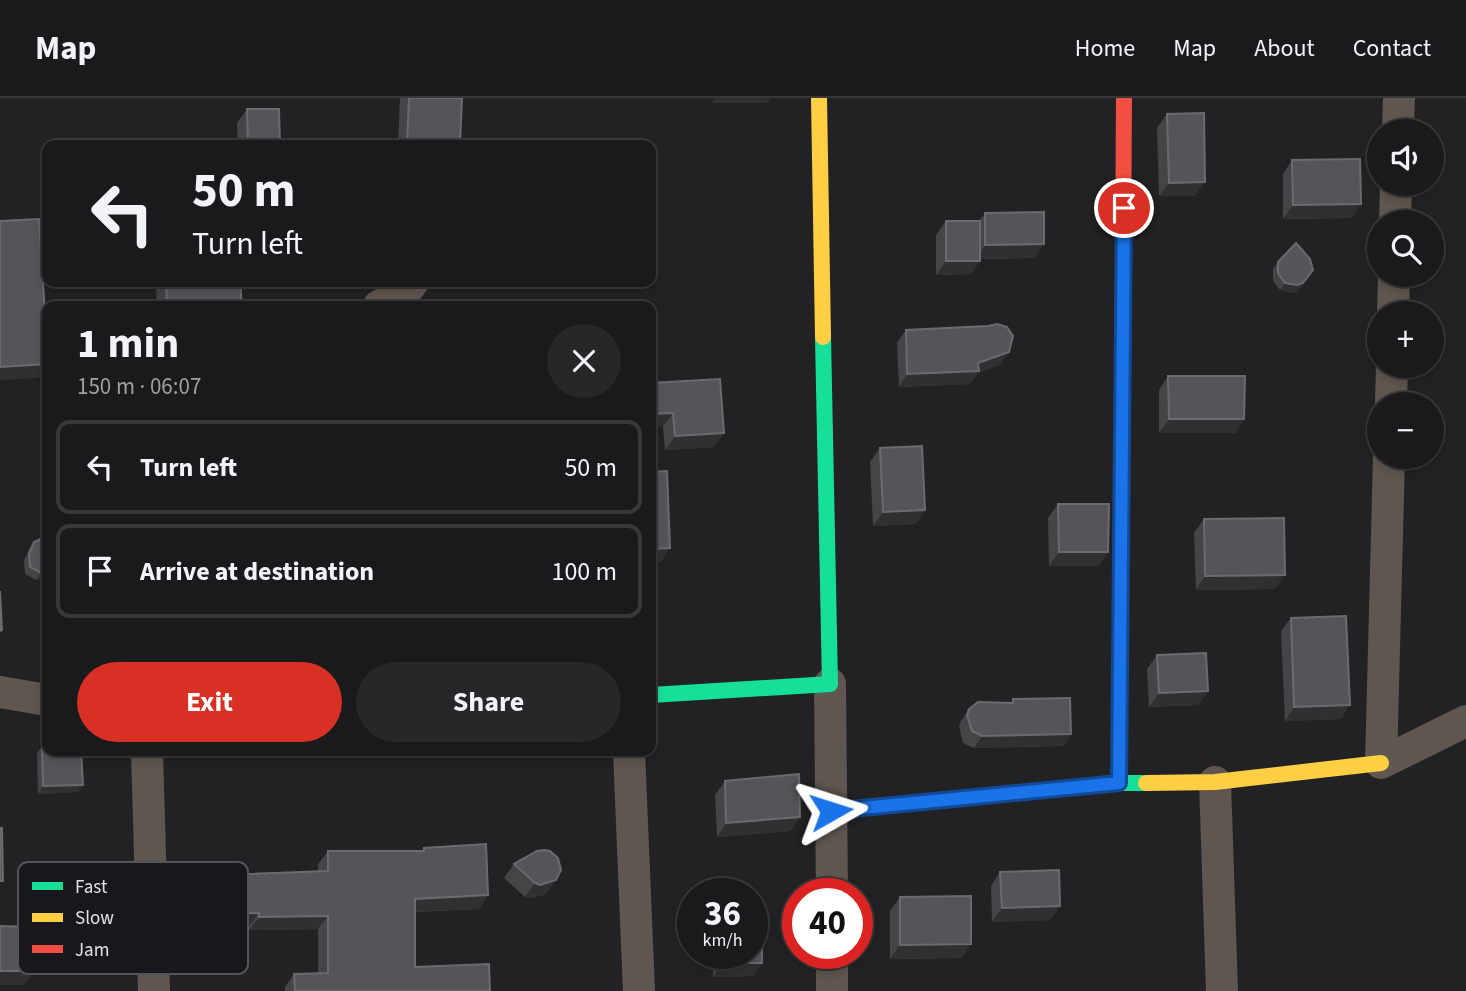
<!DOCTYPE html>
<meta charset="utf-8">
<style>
:root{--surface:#1a1a1c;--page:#272729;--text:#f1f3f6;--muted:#9fa1a3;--line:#38383b;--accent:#d93025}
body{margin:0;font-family:"Source Sans 3",sans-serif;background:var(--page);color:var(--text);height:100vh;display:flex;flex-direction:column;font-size:26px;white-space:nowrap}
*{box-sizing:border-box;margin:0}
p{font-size:23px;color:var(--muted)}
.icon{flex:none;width:38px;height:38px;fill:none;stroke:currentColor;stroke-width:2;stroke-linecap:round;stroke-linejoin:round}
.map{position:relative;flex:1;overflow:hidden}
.details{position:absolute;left:42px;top:203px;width:614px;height:455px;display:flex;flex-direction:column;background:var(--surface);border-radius:14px;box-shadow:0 4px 10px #0003,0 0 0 2px var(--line)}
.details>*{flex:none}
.banner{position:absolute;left:42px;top:42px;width:614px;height:147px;border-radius:14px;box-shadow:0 4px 10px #0003,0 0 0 2px var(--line);background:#1a1a1c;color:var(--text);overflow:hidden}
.tools{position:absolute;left:1367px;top:21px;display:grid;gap:14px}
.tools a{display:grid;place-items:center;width:77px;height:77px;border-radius:50%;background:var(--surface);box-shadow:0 4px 10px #0003,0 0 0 2px var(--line);font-size:35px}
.speed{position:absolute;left:677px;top:780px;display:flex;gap:14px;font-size:35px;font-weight:700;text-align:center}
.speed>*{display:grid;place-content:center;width:91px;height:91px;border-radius:50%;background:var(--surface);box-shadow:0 4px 10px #0003,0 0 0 2px var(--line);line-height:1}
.speed small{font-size:18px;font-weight:400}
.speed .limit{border:10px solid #d22;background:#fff;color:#111}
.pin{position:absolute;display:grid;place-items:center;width:60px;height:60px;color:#fff;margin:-30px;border:4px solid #fff;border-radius:50%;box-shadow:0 2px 7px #0007}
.me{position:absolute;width:77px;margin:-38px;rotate:84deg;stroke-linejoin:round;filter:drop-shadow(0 0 5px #0008)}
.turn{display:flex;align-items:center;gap:24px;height:147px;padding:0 35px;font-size:32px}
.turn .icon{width:91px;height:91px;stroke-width:2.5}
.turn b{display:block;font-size:49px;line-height:60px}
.round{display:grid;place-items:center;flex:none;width:74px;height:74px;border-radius:37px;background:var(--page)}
.head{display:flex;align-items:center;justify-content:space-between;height:119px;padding:0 35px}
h1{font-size:42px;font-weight:700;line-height:52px}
.cta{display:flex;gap:14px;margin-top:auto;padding:14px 35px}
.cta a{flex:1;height:80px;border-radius:42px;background:var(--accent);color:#fff;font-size:28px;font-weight:700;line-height:80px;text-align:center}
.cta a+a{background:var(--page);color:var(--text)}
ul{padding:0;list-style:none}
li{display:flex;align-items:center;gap:21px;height:94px;margin:0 14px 10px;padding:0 21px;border:4px solid var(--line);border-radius:14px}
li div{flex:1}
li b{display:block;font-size:26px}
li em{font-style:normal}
header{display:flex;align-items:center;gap:42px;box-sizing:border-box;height:98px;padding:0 35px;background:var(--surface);border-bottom:2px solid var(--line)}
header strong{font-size:33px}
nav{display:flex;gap:38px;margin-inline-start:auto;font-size:24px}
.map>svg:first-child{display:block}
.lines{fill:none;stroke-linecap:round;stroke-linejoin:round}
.street{stroke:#5f564f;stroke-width:32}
.fast{stroke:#16e098;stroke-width:16}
.slow{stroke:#ffcf43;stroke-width:16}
.jam{stroke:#f24e42;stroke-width:16}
.wall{fill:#454548}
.shaded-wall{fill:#303033}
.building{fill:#555559;stroke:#6b6b6e;stroke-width:2}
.route-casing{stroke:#114b97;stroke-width:18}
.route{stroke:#1a73e8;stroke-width:12}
.key{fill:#18171d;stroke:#545359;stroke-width:2}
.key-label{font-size:19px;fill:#e0e0e4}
</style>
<header>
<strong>Map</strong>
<nav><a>Home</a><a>Map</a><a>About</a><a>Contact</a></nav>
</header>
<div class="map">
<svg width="1466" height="893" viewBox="0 0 1466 893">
<rect width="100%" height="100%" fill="#222225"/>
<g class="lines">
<g class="street">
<path d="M1398,33l1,-33"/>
<path d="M1395,124l1,-38"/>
<path d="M379,208l27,-15 7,-9"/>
<path d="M1393,215l1,-38"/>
<path d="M1391,306l1,-38"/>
<path d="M1389,359l-8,306 85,-42"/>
<path d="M830,586l2,210"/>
<path d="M0,594l47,8"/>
<path d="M147,653l7,240"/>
<path d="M629,653l10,240"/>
<path d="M1215,684l7,209"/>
<path d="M832,856v37"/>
</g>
<g class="fast">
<path d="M651,597l179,-11 -7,-347"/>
<path d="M1119,685l3,-358"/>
<path d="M831,713l288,-28h27"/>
</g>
<g class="slow">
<path d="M819,0l4,239"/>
<path d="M1146,685l69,-1 166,-19"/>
</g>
<path class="jam" d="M1122,327l2,-327"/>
</g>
<g class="wall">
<path d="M400,0h62l-2,47h-62z"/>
<path d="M247,11l33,36h-42l-1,-22z"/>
<path d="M1167,16l28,82h-36l-2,-68z"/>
<path d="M1292,62l60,58 -69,1v-45z"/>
<path d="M985,115l50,45 -55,1 -9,15 -35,1v-40l10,-14h33z"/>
<path d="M1278,164l35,8 -15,21 -6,2 -12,-3 -7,-9v-12z"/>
<path d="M156,184h84l2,24h-85z"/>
<path d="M906,232l95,34 -23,9 -8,11 -71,3 -2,-45z"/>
<path d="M1168,278l76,43 -9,14h-76v-43z"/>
<path d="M651,285l63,64 -49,3 -2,-23z"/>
<path d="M880,350l45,62 -10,14 -42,2 -3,-64z"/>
<path d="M1058,406l41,62h-50l-1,-48z"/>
<path d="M1204,421l71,70 -79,1 -2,-57z"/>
<path d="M34,444l13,38h-11l-11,-6 -1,-14z"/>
<path d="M1291,520l50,101 -56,2 -4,-90z"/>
<path d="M1157,557l51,36 -10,14 -49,2 -2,-38z"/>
<path d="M1013,601l58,35 -8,12 -89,2 -11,-5 -4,-17 2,-5 8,-12 41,-6z"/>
<path d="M42,648l36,46 -40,2 -1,-41z"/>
<path d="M725,683l75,36 -10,14 -73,6 -2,-42z"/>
<path d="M424,750l64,47 -9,14 -64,3v55l75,24h-205v-4l9,-13 24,-1v-44l-69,1v-4l-76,3 -2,-53 9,-13 41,12 97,-3v-8l10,-13h94z"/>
<path d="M537,753l9,43 -16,4 -5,-1 -21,-19 10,-14z"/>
<path d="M1000,774l60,34 -10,14 -58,2 -1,-36z"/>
<path d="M900,799l62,61 -72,1v-48z"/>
<path d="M713,856h39l10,9 -9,13 -40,1z"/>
</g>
<g class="shaded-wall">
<path d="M715,0h56l-4,5h-56z"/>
<path d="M1205,84l-10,14h-36l10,-13z"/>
<path d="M1361,106l-9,14 -69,1 10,-14z"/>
<path d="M1044,146l-9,14 -59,1 9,-14z"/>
<path d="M946,163h34l-9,13 -35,1z"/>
<path d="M1285,185h18l-5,8 -6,2 -12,-3z"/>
<path d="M1009,254l-8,12 -23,9 -8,11 -71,3 8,-13 71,-11z"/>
<path d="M47,266l-8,14 -39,2v-13z"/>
<path d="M673,315l-10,14h-12v-13z"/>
<path d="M1169,321h75l-9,14h-76z"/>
<path d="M724,335l-10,14 -49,3 10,-14z"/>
<path d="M925,412l-10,14 -42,2 10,-14z"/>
<path d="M670,450l-9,14h-10v-13z"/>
<path d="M1059,454h49l-9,14h-50z"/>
<path d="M41,475h6v7h-11z"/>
<path d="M1285,477l-10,14 -79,1 9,-14z"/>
<path d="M1208,593l-10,14 -49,2 10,-14z"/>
<path d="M1350,607l-9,14 -56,2 9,-14z"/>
<path d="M1071,636l-8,12 -89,2 8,-12z"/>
<path d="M83,687l-5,7 -40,2 5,-8z"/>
<path d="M800,719l-10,14 -73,6 9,-14z"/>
<path d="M556,782l-10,14 -16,4 -5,-1 10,-14z"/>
<path d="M488,797l-9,14 -73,3 9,-13z"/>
<path d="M1060,808l-10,14 -58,2 10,-14z"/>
<path d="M259,815l-10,13 -76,3 10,-13z"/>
<path d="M328,818l-10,13 -69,1 10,-13z"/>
<path d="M971,846l-9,14 -72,1 10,-14z"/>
<path d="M723,865h39l-9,13 -40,1z"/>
<path d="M0,873h34l-10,14h-24z"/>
</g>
<g class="building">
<path d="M409,0h53l-2,47h-53z"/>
<path d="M247,11h32l1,36h-32z"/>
<path d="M1204,15l1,69 -36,1 -2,-69z"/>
<path d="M1360,61l1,45 -68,1 -1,-45z"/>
<path d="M1044,114v32l-59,1v-32z"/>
<path d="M39,121l8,128v17l-47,3v-146z"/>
<rect x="946" y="123" width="34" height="40"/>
<path d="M1296,145l14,16 3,11 -10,13 -6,2 -12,-2 -7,-10v-11z"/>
<path d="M166,184h74l2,24h-75z"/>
<path d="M997,226l10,3 6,9 -4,16 -31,11 1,8 -72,3 -1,-44 82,-4z"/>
<path d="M1168,278h77l-1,43h-75z"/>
<path d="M720,281l4,54 -49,3 -2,-23 -22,1v-31z"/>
<path d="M922,348l3,64 -42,2 -3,-64z"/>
<path d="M667,373l3,77 -19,1v-77z"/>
<path d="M1058,406h51l-1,48h-49z"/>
<path d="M1284,420l1,57 -80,1 -1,-57z"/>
<path d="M45,439h2v36h-6l-11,-6 -1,-14 5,-11z"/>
<path d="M0,493l2,39 -2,1z"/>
<path d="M1346,518l4,89 -56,2 -3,-89z"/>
<path d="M1206,555l2,38 -49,2 -2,-38z"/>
<path d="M1070,600l1,36 -89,2 -10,-5 -5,-16 2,-6 9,-7 35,1v-4z"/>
<path d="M42,648h5v5h34l2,34 -40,1z"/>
<path d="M799,676l1,43 -74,6 -1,-42z"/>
<path d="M0,730h2l1,53h-3z"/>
<path d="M486,746l2,51 -73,4v68l74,-3 1,27h-195l-1,-17 34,-1v-57l-69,1v-4l-76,3 -3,-53 40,-1 1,13 107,-4v-20h96v-3z"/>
<path d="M544,752l6,1 8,7 3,12 -5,10 -16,5 -5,-2 -21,-19 23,-13z"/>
<path d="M1059,772l1,36 -58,2 -2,-36z"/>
<path d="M971,798v48l-71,1v-48z"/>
<path d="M752,816h10v49h-39v-9h29z"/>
<path d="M0,828l35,1 -1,44h-34z"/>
</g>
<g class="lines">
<g class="route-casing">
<path id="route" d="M831,713l288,-28 5,-575"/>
</g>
<use href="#route" class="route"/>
</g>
<rect x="18" y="764" width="230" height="112" rx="10" class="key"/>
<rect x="32" y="784" width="31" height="8" fill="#16e098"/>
<rect x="32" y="815" width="31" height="9" fill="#ffcf43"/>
<rect x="32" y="847" width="31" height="8" fill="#f24e42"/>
<g class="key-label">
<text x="75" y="795">Fast</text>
<text x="75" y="826">Slow</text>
<text x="75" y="858">Jam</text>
</g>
</svg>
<div class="tools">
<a><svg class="icon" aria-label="sound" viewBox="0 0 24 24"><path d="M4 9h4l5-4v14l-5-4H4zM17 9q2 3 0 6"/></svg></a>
<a><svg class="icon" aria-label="search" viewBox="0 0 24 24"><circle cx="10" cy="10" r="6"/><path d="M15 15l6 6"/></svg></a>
<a>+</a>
<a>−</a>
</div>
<div class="speed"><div>36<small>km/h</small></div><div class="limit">40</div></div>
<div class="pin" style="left:1124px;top:110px;background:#d93025"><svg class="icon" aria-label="arrive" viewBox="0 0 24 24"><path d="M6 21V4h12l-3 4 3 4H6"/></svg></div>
<svg class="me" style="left:831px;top:713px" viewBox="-20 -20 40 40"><path d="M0-17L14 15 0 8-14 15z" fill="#1a73e8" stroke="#fff" stroke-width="4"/></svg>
<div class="banner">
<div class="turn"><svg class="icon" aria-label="left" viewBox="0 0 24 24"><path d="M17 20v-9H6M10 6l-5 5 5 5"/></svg><div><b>50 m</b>Turn left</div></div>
</div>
<section class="details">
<div class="head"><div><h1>1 min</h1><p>150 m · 06:07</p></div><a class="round"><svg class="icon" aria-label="close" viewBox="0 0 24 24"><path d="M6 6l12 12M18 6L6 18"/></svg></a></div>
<ul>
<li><svg class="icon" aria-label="left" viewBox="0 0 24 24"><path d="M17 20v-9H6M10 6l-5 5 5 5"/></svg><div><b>Turn left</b></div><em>50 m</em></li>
<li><svg class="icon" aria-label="arrive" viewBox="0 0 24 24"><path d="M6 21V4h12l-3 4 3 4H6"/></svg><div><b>Arrive at destination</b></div><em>100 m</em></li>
</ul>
<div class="cta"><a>Exit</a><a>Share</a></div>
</section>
</div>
